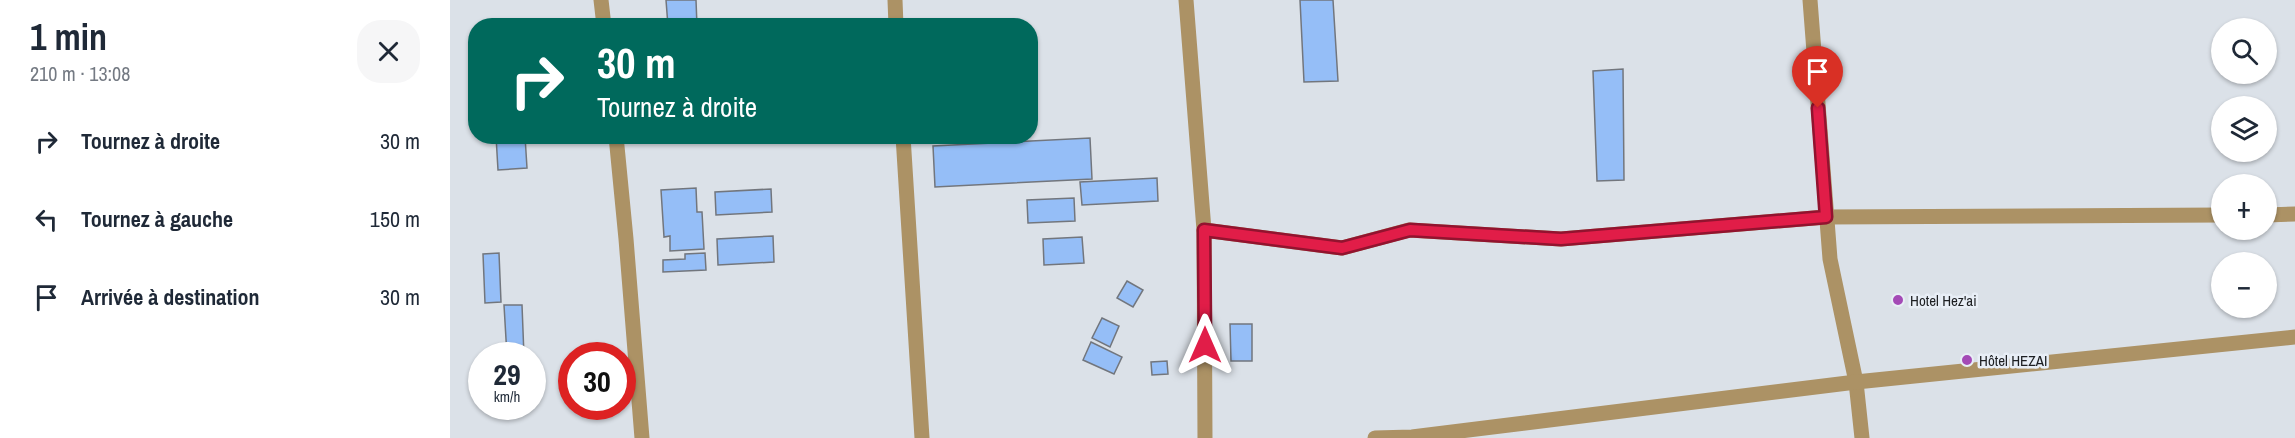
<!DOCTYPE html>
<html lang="fr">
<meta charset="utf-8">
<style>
:root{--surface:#fff;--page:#f6f6f7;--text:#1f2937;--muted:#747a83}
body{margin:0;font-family:"Archivo Narrow",sans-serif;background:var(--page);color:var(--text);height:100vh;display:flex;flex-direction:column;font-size:22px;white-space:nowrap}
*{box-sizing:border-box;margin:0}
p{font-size:20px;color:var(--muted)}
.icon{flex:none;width:33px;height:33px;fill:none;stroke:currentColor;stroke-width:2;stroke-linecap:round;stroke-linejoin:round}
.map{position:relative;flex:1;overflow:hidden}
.panel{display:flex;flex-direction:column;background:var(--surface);width:450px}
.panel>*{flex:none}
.top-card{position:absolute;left:18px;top:18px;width:570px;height:126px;border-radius:24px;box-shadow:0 2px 4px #0004;background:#00695c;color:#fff;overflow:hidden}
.controls{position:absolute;left:1761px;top:18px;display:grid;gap:12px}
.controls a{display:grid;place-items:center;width:66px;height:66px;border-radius:50%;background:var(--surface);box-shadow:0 2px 4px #0004;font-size:30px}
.speed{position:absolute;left:18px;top:342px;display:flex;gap:12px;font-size:30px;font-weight:700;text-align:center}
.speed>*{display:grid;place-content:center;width:78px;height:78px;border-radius:50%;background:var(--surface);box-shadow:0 2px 4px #0004;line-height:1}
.speed small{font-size:15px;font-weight:400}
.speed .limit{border:9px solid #d22;background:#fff;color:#111}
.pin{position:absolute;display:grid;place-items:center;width:51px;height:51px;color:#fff;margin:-62px -26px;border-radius:50% 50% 50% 0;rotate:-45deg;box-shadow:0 0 6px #0007}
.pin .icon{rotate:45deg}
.me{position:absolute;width:66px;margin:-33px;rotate:0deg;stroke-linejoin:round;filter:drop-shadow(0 0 4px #0008)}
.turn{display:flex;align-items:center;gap:21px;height:126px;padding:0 30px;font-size:27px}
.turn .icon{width:78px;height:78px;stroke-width:2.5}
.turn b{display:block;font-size:42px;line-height:51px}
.round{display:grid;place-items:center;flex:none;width:63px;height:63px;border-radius:24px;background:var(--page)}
.summary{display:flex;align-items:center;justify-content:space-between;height:102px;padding:0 30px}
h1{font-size:36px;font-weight:700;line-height:45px}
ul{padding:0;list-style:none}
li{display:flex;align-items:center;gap:18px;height:78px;padding:0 30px}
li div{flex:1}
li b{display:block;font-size:22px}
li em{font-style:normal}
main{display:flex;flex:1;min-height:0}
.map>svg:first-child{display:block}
.building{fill:#95bef7;stroke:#72767d;stroke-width:1.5}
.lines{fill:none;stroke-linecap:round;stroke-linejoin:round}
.street{stroke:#ac9265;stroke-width:15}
.route-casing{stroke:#92132f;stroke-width:15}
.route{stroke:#e11d48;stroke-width:10}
.poi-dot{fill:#a44ab6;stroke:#e8eef6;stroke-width:2}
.labels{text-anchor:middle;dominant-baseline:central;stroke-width:5;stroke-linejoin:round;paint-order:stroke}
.poi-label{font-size:15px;fill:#1d1f22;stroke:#e8eef6;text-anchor:start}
</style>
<main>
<section class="panel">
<div class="summary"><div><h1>1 min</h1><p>210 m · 13:08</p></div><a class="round"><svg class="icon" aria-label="close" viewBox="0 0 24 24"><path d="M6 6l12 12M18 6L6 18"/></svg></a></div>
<ul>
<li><svg class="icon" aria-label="right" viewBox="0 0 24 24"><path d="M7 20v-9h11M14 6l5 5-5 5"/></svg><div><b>Tournez à droite</b></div><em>30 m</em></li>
<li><svg class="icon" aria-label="left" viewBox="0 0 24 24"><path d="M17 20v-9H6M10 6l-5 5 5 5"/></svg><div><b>Tournez à gauche</b></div><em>150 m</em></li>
<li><svg class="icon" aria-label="arrive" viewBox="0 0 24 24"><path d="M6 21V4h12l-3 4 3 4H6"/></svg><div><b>Arrivée à destination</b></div><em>30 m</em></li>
</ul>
</section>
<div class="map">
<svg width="1845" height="438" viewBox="0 0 1845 438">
<rect width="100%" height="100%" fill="#dbe1e8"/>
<g class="building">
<path d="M216,0h30l1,26h-29z"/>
<path d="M850,0h33l5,81 -34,1z"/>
<path d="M1173,69l1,111 -27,1 -4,-110z"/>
<path d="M46,136h29l2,32 -29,2z"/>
<path d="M640,138l2,41 -157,8 -2,-41z"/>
<path d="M707,178l1,23 -76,4 -2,-23z"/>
<path d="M246,188l1,24h5l2,37 -34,2v-15l-6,1 -3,-47z"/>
<path d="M321,189l1,23 -56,3 -1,-23z"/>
<path d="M624,198l1,23 -47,2 -1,-23z"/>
<path d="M323,236l1,26 -56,3 -1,-26z"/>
<path d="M632,237l2,26 -40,2 -1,-26z"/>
<path d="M49,253l2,49 -16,1 -2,-49z"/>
<path d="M255,253l1,17 -43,2v-12l22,-1v-5z"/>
<path d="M677,281l16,9 -10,17 -16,-9z"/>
<path d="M54,305h18l2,51h-17z"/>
<path d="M652,318l17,8 -9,21 -18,-9z"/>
<path d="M780,324h22v37h-21z"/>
<path d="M641,342l31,15 -8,17 -31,-14z"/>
<path d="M717,361l1,13 -16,1 -1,-13z"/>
</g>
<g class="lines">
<g class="street">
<path d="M151,0l3,26"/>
<path d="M445,0l1,26"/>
<path d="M736,0l18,230 1,208"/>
<path d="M1360,0l20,259 26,123 6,56"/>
<path d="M166,136l10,103 16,199"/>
<path d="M453,136l19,302"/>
<path d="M1816,215l29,-1"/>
<path d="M754,230l138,18 67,-18 152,9 265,-22 396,-2"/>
<path d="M925,438l37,-1 444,-55 439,-45"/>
</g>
</g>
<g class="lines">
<g class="route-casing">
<path id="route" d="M755,345l-1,-115 138,18 68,-18 151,9 265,-22 -8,-109"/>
</g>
<use href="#route" class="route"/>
</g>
<g class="poi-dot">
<circle cx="1448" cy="300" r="6"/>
<circle cx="1517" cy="360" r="6"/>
</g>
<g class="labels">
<g class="poi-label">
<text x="1460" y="300">Hotel Hez'ai</text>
<text x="1529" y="360">Hôtel HEZAI</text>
</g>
</g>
</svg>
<div class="controls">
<a><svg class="icon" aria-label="search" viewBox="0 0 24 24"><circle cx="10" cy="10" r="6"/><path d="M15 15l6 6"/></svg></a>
<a><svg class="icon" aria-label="layers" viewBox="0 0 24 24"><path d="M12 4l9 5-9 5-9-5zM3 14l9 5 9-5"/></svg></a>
<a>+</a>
<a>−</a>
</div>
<div class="speed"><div>29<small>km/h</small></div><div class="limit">30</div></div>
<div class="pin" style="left:1368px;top:108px;background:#d93025"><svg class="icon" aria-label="arrive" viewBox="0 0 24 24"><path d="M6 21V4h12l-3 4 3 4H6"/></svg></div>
<svg class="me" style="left:755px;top:345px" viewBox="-20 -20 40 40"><path d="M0-17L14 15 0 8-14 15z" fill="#e11d48" stroke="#fff" stroke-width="4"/></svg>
<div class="top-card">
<div class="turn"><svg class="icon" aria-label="right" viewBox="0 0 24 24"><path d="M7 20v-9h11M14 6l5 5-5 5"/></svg><div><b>30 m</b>Tournez à droite</div></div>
</div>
</div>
</main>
